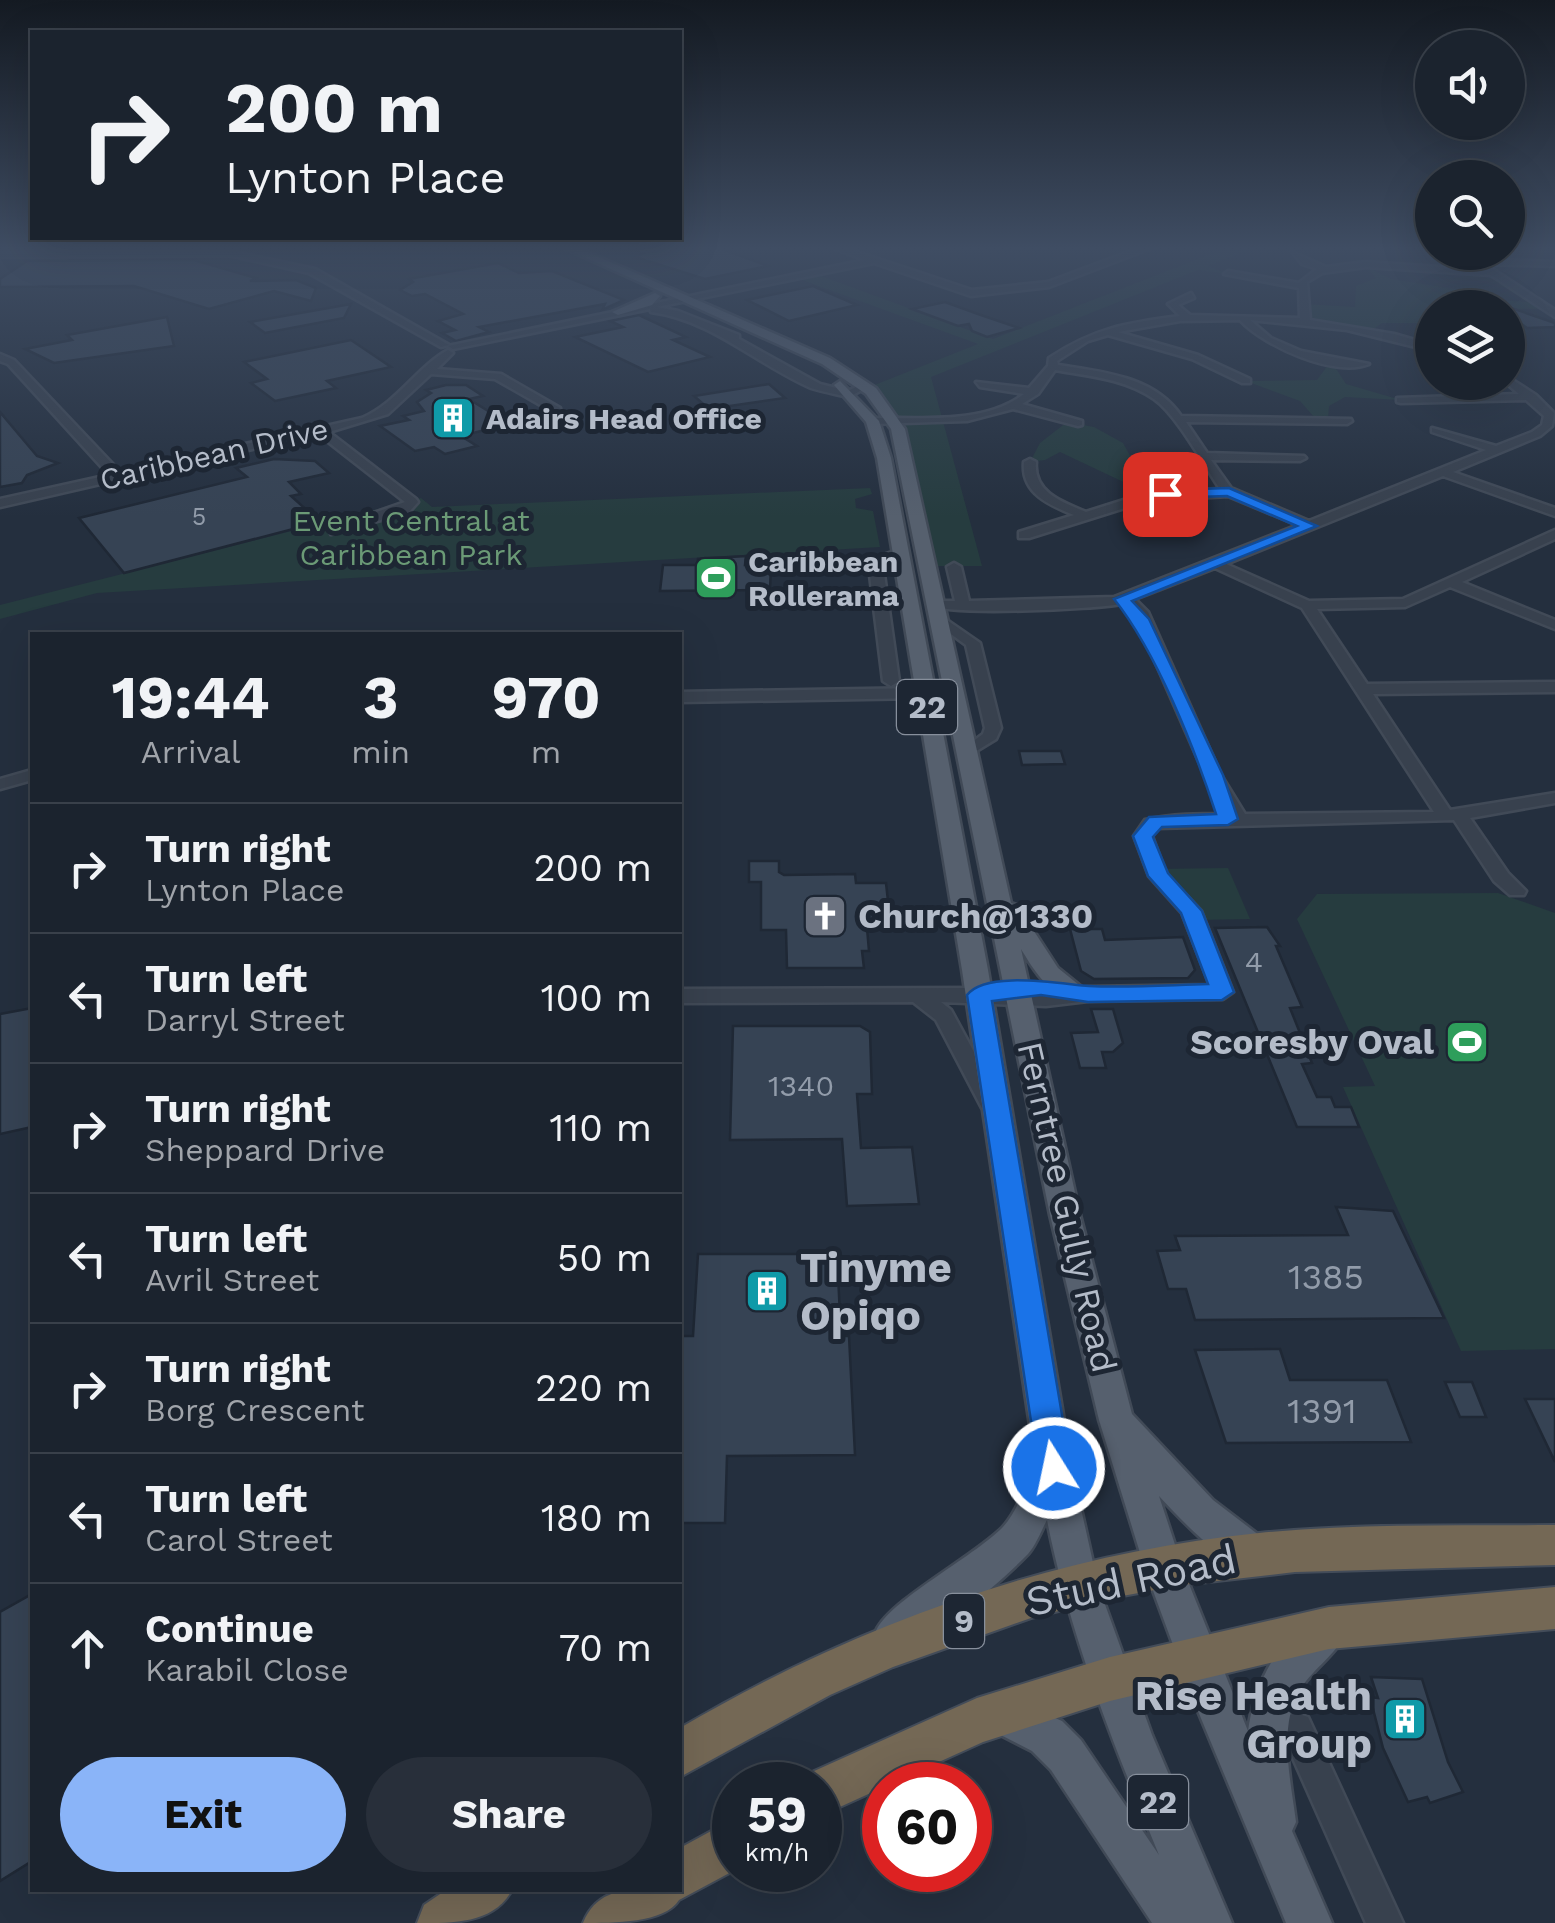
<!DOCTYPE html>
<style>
:root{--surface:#1b232e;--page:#282f3a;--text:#f1f3f6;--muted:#a0a4aa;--line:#39404a;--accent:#8ab4f8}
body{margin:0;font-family:"Work Sans",sans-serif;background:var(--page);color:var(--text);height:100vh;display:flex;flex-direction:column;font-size:38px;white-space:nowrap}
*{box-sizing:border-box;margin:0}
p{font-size:32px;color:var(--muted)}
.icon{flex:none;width:55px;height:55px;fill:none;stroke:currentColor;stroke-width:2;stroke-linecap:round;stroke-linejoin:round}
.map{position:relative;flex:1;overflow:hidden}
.side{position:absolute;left:30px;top:632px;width:652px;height:1260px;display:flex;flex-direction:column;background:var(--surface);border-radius:0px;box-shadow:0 10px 40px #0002,0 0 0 2px var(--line)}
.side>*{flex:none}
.guide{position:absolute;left:30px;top:30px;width:652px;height:210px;border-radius:0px;box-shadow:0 10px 40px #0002,0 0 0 2px var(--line);background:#1b232e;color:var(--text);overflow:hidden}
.tools{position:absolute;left:1415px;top:30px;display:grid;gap:20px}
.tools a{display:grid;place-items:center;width:110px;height:110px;border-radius:50%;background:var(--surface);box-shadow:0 10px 40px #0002,0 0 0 2px var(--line);font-size:50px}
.speed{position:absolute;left:712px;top:1762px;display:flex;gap:20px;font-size:50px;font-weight:700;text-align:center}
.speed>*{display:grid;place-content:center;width:130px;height:130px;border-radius:50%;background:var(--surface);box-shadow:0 10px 40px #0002,0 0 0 2px var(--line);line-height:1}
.speed small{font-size:25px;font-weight:400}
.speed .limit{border:15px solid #d22;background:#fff;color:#111}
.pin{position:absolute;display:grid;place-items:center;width:85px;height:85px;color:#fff;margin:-42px;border-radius:20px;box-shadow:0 5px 15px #0006}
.me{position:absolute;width:110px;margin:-55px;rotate:350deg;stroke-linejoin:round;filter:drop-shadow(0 0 8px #0008)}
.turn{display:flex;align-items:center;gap:35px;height:210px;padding:0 30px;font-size:45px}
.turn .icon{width:130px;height:130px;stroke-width:2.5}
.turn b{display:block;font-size:70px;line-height:85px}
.eta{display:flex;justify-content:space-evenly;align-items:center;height:170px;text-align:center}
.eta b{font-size:60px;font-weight:700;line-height:70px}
.button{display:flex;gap:20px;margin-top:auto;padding:20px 30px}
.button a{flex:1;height:115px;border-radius:60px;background:var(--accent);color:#111;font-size:40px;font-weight:700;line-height:115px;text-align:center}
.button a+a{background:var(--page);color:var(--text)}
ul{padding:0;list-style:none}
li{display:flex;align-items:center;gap:30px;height:130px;padding:0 30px;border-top:2px solid var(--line)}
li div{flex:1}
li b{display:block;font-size:38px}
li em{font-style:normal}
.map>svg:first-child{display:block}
.green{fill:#263c3f}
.building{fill:#364354;stroke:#1f2835;stroke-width:2.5}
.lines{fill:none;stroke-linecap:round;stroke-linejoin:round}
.minor-casing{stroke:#414a57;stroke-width:5}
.major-casing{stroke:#414a57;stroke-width:5}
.highway-casing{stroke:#434c59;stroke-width:4}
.minor{fill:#38414e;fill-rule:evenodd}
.major{fill:#56606e;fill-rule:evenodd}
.highway{fill:#746855;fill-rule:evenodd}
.route{fill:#1a73e8;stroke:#114b97;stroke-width:2.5}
.labels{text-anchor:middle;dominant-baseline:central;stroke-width:10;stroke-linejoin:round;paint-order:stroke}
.far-number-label{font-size:25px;fill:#929caa}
.far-poi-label{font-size:30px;font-weight:bold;fill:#b4bcc9;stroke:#1d2633;text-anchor:start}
.far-street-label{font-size:30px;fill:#b4bcc9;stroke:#1d2633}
.far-park-label{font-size:30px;fill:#6b9a76;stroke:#1d2633}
.number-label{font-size:30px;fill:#929caa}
.shield{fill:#1d2633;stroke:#878f9c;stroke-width:2.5}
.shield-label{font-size:32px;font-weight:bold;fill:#b4bcc9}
.poi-label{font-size:35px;font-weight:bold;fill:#b4bcc9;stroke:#1d2633;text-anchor:start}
.street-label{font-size:35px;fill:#b4bcc9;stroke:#1d2633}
.near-number-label{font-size:35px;fill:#929caa}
.near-poi-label{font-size:42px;font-weight:bold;fill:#b4bcc9;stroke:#1d2633;text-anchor:start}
.near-street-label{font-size:42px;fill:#b4bcc9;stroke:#1d2633}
</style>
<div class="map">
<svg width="1555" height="1923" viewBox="0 0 1555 1923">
<rect width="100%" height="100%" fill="#242f3e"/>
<g class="green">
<path d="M1226,248h27l-45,18 20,8 -30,-4 -267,107 51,189h-53l-23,-113 -39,-65 111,-44 -184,-67 19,-4 180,66z"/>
<path d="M1365,266l26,13 84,13c21,15 50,3 72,17l-115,-1v15h-50l-11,8 -66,-10 -1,-17 51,3 1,-21 20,-8z"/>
<path d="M1331,361l15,23 55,16 -56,-3 -16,9 -1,13 -13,-1 -15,-17 -54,-20 71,-1z"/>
<path d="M1067,422l27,5 29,16 15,27 32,24 -17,2 -93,-44 -15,8 -15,2 10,-19z"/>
<path d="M870,488l2,6 -17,5 1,9 17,3 7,36 -783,46 -97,26v-14l421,-107 11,9z"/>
<path d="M1228,868l22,51 -55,1 -40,-51z"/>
<path d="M1498,893l57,20v436l-94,2 -118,-264 32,-1 -78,-167 20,-25z"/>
</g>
<g class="building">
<path d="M630,248h89l49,18 -63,13 -70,-22 8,-3z"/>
<path d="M194,260l62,18 -6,3 46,-1 20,8 -5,13 -37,-10 -65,18 -75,-23 -134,1v-8l27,-18z"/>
<path d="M498,263l21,10 33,-2 72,29 -22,10 3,-6 -126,23 10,5 -33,9 -14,-8 13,-3 -17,-9 25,-7 -38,-20 -13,2 -12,-6 13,-8 -4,-3z"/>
<path d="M813,286l44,19 -68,16 -42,-21z"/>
<path d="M945,302l33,12 41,14 -32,9 -15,-6 -3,-7 -11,2 -46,-17z"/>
<path d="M1497,303l58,20v4l-28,1 -19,-14v-6l-12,-2z"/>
<path d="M351,304l-7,14 -79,15 -15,-11z"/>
<path d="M639,315l47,22 -13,3 37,17 -62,15 -73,-35 48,-10 -13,-6z"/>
<path d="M167,317l7,29 -120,17 -29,-14 47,-9 -5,-5z"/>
<path d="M351,340l40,27 -64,14 9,7 -61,13 -24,-18 16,-4 -23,-17z"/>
<path d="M769,384l16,14 -76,11 -15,-13z"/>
<path d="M446,385h20l17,11 -14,3 40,25 -48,12 16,10 -32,8 -11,-7 -19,4 -35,-25 29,-6 -6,-4 21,-5 -7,-9 14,-9 -5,-3z"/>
<path d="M0,412l37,44 21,7 -31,12 -5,8 -22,4z"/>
<path d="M274,459l41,2 14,12 -40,9 12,12 -10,2 29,26 -196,51 -45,-55 168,-41 -11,-9z"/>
<path d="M746,556l-1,9h26l-1,25 -110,1 3,-26h34l1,-6z"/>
<path d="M1019,751h42l4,13 -43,1z"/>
<path d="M749,861h30v11l5,3 71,-1 1,9h30l5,45h-24l2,23h-7l2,17h-77l-1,-38h-25v-48h-12z"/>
<path d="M1267,927l13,19h-4l26,61 -12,1 22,55 -10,1 15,33h14l4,10h16l8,20h-62l-82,-199z"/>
<path d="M1070,929h32l3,11 78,-3 12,33 -7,8 -94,1 -13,-8z"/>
<path d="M32,1008v119l-32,7v-120z"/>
<path d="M1091,1009h22l10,34 -10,9h-11l4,16h-26l-4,-16 -5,-19 27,-1z"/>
<path d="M733,1026h127l10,6 2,62h-15l4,54 51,-1 7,57 -72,2 -5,-67 -112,1z"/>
<path d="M1336,1207l57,4 51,107 -249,2 -9,-31h-18l-11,-38 23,-1 -5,-14 173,-1z"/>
<path d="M698,1254h139l4,82h8l6,119 -128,1 -2,67h-45v-187h13z"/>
<path d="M1280,1349l10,31h97l24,62 -185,1 -31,-93z"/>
<path d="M1445,1382h27l14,35h-26z"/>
<path d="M1525,1399h30v63z"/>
<path d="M32,1594v267l-32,20v-269z"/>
<path d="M1371,1677l51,2 26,83 15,30 -33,11 -3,-6 -19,5 -25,-54 -13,-51 8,1z"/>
</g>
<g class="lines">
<g class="minor-casing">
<g id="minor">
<path d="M833,248h12l127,42 76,-8 91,-34h12l-102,39 -78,9 -97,-33 -217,44 21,4 61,24v4l81,45 28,7 16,-8 5,3 -20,11c-12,-3 -26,-5 -38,-9 -55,-24 -99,-68 -160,-76l-1,-3 -197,40 -5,-3 417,-86z"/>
<path d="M229,251l86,18 134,76 -8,2 -132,-74 -80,-18 -229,2v-4z"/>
<path d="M1292,252l34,15 40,-5 117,8 -26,-18h10l10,7 78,3v4l-70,-2 70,46v7l-64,-42 -125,-8 -44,6 -15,9 3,38 84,14 38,11v6l-85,-21 -97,-10 21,18 30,13 68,13c-34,14 -105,-18 -129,-44l-60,1 -62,11 80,23 52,24v4h-8l-50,-24 -84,-24 -20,6 -31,20 1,4c44,7 96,11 123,51l170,3 1,2 -5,3 -161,-2 21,31 97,3 2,2 -6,3 -89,-1 20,28 78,33 177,-71 -54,-18v-4l64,18 36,-14 10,-7 2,-9 -18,-16 -125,3 -4,-1v-4l122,-4 -14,-12 3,-5 28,18 18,18 -2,13 -12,10 -87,36 102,36v8l-112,-40 -217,88 83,37 94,-2 152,-69v9l-93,43 93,38v9l-105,-42 -45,20 -88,2 50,75 188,-2v10l-182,2 77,116 105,-17v10l-85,15 38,55 18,18 -2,4h-14l-16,-14 -40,-61 -297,8 -5,8 14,38 35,37 32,81 -10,7 -135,2 -42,5 -105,-4 10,8 50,92 -3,6h-16l-46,-88 -23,-18 -233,1v-14l299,-1 67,4 42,-5 122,-2 -28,-72 -33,-37 -15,-40 11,-16c27,-6 54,-6 82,-6l-22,-39 -71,-162 -13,-9c-25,5 -173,12 -190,1l7,-4h17l-8,-34 7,-4 7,4 8,34 145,-4 184,-72 -70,-29 -81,5 -118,37h-10v-6l55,-17c-25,-10 -53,-22 -50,-53l6,-3 6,3c-3,30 26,40 50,50l60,-19 74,-4c-17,-25 -43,-74 -66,-90 -28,-20 -65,-23 -99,-29l-17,24 -16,10 60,17v4l-4,1 -65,-17 -46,12 -95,3 -5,-3 5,-3c48,-1 112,7 152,-24l-44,-7 -4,-5 53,6 19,-22 1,-8c46,-30 77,-35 131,-42l-12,-12 23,-11 3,5 -16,7 12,10 110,3 -1,-30 -75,-14 4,-3 71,12 18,-14 -15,-5zM1215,568l87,40 132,204 -189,2 -24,-39 -73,-163 -13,-13z"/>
<path d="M448,350l5,3 -16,16 64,5 59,34 2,12 -7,6h-8l4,-15 -56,-32 -64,-5 -43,40 -59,18 87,67 2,3 -9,10 -78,22v-6l74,-26 -87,-68 -318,73v-8l109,-24 -101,-111 -8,-3v-7l14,6 106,112 242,-54c36,-16 54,-50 86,-68z"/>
<path d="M900,549l5,1v6l-22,11 16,114 -8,5 -8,-5 -14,-114 6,-9z"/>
<path d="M941,616l39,27 21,85 -5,11 -28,17 -8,-5 23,-17 2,-6 -19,-83 -30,-22v-6z"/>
<path d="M924,688l32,3 8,5 -8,5 -32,-3 -244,4v-10z"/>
<path d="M32,770v10l-32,9v-10z"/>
<path d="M1296,1713l12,4 95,206h-37l-86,-194 4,-12z"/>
</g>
</g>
<g class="major-casing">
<g id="major">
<path d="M564,248h14l252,110 46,30 29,41 106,474 6,2 41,63 26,21 -13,9c-26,-8 -37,-28 -50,-49l59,266 52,199 81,86 55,42 6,13 -6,13 -13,6c-38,-16 -69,-49 -96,-78l24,73 65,162c6,-47 32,-100 78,-119l14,6 6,14c-10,23 -31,35 -45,56 -24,37 -10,93 -5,134l-4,9 40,92h-46l-93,-224 -48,-130 -46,-149 -49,-205 -159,-786 -25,-35 -44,-30z"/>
<path d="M655,293l5,3 -8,9 -34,10 -6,-3z"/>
<path d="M840,381l39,40 12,37 97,512 84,498 26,117 54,150 80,188h-80l-101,-153 -19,-19 -45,-23 -6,-14 6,-14 14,-6 61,27 19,19 78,115c-45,-109 -89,-219 -112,-335 -6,11 -11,25 -19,34 -32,33 -89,79 -132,97l-14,-6 -6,-14c13,-30 97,-74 126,-103 15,-16 24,-43 34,-62l-74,-496 -85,-512 -11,-36 -32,-37z"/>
</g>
</g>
<g class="highway-casing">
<g id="highway">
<path d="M1555,1525v40l-260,7 -113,13 -76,14 -75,19 -138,49 -63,28 -150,82v-49c177,-104 373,-174 579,-195 98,-10 197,-7 296,-8z"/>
<path d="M1555,1587v42l-226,20 -219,52 -127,41 -163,74v-31h-20l3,-9 174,-78 133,-41 219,-50z"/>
<path d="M735,1818v52l-56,30c-14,23 -66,23 -96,23 17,-42 58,-33 97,-33v-42z"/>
<path d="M446,1890h66c-18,33 -56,33 -95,33l7,-18z"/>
</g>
</g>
<use href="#minor" class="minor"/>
<use href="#major" class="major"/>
<use href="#highway" class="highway"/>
</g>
<linearGradient id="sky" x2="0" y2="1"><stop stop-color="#141a22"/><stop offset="0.48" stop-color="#3f4d63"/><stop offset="1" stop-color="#3f4d63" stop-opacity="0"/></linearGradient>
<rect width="1555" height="517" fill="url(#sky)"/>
<path class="route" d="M1229,488l88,38 -185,75 17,18 74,156 15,44 -10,6 -66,2 -9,10 15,36 34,38 32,81 -12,8 -134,2 -47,-7 -49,6 79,467 -5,10 -12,5 -11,-5 -5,-10 -71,-473c19,-25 94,-11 122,-9 39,2 80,-1 119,-2l-27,-71 -33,-37 -15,-40 16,-19 67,-3c-22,-67 -59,-161 -102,-215l183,-73 -70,-30 -62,2 -7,-4 7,-4z"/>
<defs>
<g id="building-square" transform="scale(2.25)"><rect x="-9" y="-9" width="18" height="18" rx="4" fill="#0f9aa8" stroke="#1d2633"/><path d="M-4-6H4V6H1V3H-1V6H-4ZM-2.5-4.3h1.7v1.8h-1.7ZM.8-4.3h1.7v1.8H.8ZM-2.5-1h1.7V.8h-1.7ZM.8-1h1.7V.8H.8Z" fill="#fff"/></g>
<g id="stadium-square" transform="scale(2.25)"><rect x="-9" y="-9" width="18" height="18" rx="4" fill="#2e9e5b" stroke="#1d2633"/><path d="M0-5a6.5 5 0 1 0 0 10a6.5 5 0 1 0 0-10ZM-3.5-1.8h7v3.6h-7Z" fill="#fff"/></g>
<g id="church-square" transform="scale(2.25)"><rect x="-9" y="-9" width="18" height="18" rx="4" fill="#6b7280" stroke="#1d2633"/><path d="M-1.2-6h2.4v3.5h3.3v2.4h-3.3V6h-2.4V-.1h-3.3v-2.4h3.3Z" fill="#fff"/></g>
</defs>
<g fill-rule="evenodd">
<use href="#building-square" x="453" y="418"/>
<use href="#stadium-square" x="716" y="578"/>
<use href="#church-square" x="825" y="916"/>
<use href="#stadium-square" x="1467" y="1042"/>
<use href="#building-square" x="767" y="1291"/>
<use href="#building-square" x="1405" y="1719"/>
</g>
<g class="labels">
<g class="far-number-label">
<text x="199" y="516">5</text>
</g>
<g class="far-poi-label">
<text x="486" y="418">Adairs Head Office</text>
<text x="748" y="561">Caribbean<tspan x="748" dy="34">Rollerama</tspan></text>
</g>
<g class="far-street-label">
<text transform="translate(214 454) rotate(-13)">Caribbean Drive</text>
</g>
<g class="far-park-label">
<text x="411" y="520">Event Central at<tspan x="411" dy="34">Caribbean Park</tspan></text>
</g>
<g class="number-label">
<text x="1254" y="961">4</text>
<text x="801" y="1085">1340</text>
</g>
<g class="shield">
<rect x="897" y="680" width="60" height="54" rx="8"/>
<rect x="944" y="1594" width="40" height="54" rx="8"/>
<rect x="1128" y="1775" width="60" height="54" rx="8"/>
</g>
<g class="shield-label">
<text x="927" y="707">22</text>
<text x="964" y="1621">9</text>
<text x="1158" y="1802">22</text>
</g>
<g class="poi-label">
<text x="858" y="916">Church@1330</text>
<text x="1434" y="1042" text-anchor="end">Scoresby Oval</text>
</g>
<g class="street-label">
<text transform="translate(1067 1207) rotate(77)">Ferntree Gully Road</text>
</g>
<g class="near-number-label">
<text x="1326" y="1277">1385</text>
<text x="1322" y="1411">1391</text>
</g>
<g class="near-poi-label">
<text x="800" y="1267">Tinyme<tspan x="800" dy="48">Opiqo</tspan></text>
<text x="1372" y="1695" text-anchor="end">Rise Health<tspan x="1372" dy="48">Group</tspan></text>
</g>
<g class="near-street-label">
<text transform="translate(1131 1580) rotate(-12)">Stud Road</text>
</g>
</g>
</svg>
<div class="tools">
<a><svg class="icon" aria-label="sound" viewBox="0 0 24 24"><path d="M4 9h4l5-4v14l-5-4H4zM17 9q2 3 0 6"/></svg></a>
<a><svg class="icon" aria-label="search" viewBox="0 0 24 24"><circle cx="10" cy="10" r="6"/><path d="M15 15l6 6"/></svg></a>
<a><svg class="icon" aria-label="layers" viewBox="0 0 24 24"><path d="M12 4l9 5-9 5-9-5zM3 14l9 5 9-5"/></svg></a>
</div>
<div class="speed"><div>59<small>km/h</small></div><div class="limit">60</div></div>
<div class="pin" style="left:1165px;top:494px;background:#d93025"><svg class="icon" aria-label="arrive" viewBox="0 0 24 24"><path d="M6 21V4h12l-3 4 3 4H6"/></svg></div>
<svg class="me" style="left:1054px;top:1468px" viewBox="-20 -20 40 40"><circle r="17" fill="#1a73e8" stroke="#fff" stroke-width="3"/><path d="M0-11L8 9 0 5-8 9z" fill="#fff"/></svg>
<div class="guide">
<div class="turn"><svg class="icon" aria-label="right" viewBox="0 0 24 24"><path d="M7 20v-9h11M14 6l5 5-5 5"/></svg><div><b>200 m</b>Lynton Place</div></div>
</div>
<section class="side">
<div class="eta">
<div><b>19:44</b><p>Arrival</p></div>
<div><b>3</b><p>min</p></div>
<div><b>970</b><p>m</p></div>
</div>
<ul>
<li><svg class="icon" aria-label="right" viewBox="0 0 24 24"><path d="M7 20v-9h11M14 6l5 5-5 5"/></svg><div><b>Turn right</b><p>Lynton Place</p></div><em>200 m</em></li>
<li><svg class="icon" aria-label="left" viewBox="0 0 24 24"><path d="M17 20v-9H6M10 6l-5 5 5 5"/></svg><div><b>Turn left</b><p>Darryl Street</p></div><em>100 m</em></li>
<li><svg class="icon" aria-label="right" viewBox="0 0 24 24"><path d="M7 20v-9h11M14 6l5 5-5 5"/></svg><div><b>Turn right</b><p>Sheppard Drive</p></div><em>110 m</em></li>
<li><svg class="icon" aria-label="left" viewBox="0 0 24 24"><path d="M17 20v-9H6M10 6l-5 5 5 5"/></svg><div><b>Turn left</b><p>Avril Street</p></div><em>50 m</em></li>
<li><svg class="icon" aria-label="right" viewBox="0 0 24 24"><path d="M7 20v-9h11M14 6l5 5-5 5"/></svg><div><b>Turn right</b><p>Borg Crescent</p></div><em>220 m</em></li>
<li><svg class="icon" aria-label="left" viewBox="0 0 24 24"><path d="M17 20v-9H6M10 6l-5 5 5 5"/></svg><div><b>Turn left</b><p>Carol Street</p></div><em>180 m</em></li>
<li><svg class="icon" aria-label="ahead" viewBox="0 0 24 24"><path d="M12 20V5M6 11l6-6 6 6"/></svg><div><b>Continue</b><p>Karabil Close</p></div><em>70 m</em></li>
</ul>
<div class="button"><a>Exit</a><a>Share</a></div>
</section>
</div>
